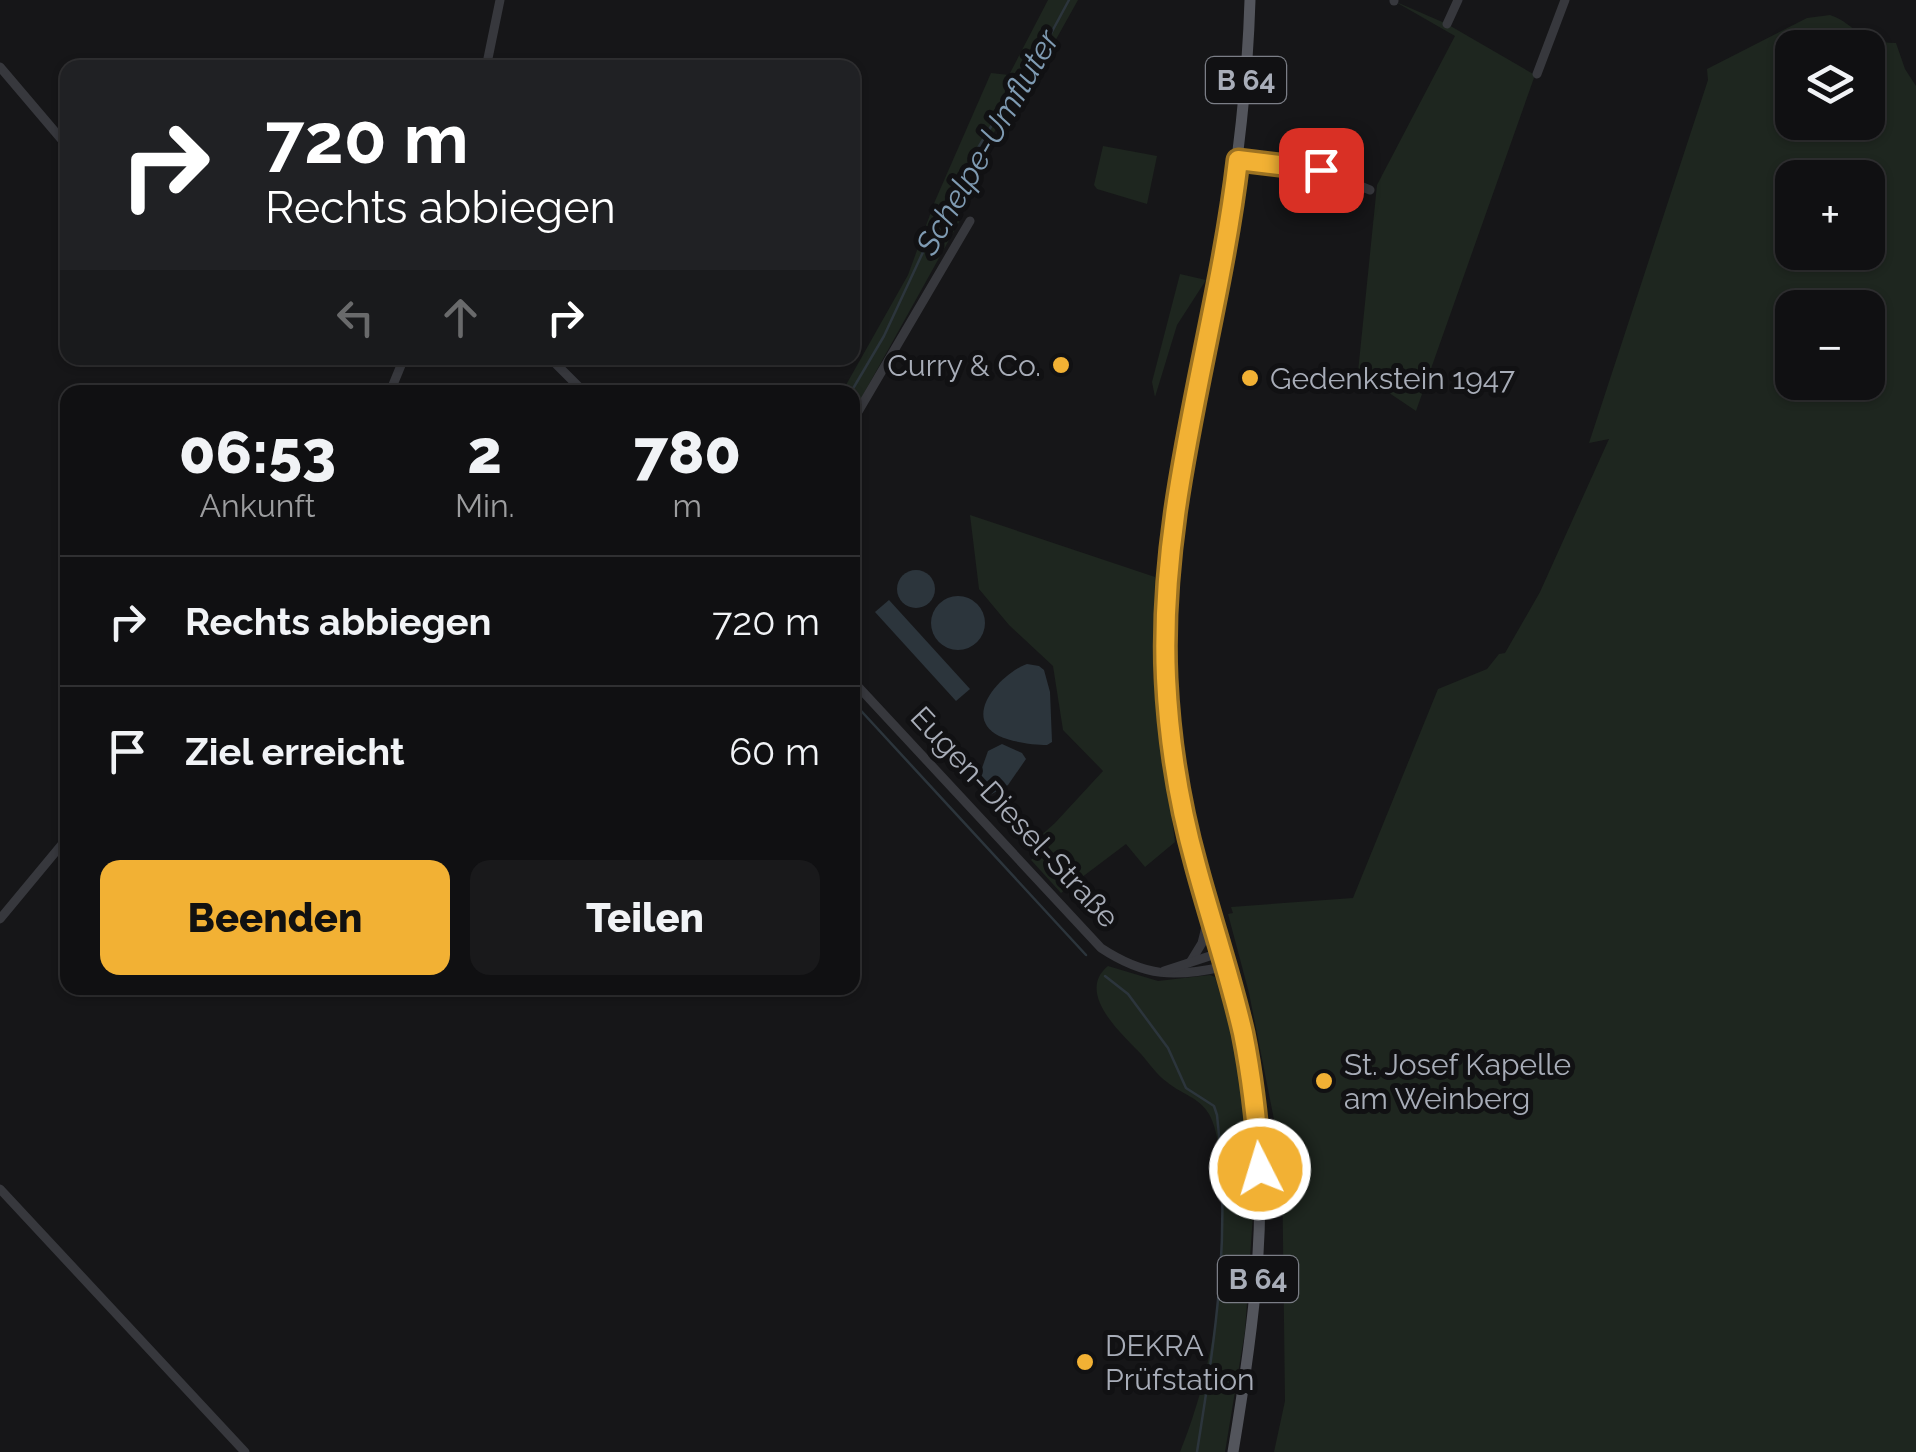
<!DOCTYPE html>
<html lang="de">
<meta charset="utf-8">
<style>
:root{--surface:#101012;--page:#19191b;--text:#f1f3f6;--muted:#9c9d9f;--line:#303032;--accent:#f2b134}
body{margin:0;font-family:Raleway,sans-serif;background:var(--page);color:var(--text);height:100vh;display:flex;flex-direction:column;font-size:38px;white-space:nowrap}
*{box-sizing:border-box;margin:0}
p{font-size:32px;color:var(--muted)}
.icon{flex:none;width:55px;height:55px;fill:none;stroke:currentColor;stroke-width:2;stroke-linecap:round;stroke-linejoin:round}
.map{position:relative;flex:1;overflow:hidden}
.side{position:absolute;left:60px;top:385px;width:800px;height:610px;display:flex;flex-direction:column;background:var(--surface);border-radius:20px;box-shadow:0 2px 8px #0004,0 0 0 2px var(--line)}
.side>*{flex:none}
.guide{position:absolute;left:60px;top:60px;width:800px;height:305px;border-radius:20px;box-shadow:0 2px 8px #0004,0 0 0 2px var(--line);background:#202124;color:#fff;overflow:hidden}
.fabs{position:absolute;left:1775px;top:30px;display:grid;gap:20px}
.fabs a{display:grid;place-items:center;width:110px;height:110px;border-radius:20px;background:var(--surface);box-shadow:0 2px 8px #0004,0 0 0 2px var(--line);font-size:50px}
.pin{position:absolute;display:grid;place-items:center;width:85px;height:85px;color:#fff;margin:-42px;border-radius:20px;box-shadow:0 5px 15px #0006}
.me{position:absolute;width:110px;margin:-55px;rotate:355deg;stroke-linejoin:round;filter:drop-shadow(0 0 8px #0008)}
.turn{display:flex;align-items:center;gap:35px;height:210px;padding:0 40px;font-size:45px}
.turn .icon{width:130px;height:130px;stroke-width:2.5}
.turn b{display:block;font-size:70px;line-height:85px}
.lanes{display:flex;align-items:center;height:95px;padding:0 40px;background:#0003;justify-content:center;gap:50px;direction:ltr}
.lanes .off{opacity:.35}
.eta{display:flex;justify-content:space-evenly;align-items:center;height:170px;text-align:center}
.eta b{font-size:60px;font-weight:800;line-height:70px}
.button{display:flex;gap:20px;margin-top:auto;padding:20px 40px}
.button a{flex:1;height:115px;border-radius:20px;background:var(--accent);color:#111;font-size:40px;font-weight:800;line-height:115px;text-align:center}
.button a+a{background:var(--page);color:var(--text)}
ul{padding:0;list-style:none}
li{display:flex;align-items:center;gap:30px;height:130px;padding:0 40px;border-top:2px solid var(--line)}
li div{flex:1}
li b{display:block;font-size:38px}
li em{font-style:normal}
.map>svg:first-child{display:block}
.green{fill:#1e261f;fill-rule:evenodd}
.water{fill:#2c353c}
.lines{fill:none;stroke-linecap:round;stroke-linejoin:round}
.stream{stroke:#2c353c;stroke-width:2.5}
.minor{stroke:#37383d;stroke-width:9}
.major{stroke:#53555c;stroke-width:11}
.route-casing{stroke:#9d7322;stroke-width:25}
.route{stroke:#f2b134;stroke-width:18}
.poi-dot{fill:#f2b134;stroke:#111113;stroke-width:4}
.labels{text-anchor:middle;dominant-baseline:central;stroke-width:10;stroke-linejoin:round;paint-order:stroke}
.shield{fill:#111113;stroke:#7b7e86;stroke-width:2.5}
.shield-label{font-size:28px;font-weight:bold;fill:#a8adb8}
.poi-label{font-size:30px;fill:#a8adb8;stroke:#111113;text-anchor:start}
.street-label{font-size:30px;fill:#a8adb8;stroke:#111113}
.water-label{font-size:32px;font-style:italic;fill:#7f9bb3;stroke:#111113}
</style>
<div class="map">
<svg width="1916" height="1452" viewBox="0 0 1916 1452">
<rect width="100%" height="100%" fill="#161618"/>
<g class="green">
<path d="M1048,0h30l-48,86 -15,12 -12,18 -48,88 8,3 -4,15 -106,191 -1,-21h-10l66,-117 27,-74 56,-128 18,2z"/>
<path d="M1394,1l53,23 88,51 -119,336 -58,-39 19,-187 78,-149z"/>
<path d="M1830,15c30,11 24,27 66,28l9,26 11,17v1366h-642l11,-51 -3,-241 -33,-167 -21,-79 5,-1 -2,-6 122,-9 85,-209 49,-20 12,-15 6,-1 35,-61 69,-153 -20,4 119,-363 -1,-11 100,-51zM1792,48h76v74h-76zM1792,178h76v74h-76zM1792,308h76v74h-76z"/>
<path d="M1103,146l54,10 -10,48 -50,-15 -3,-4z"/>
<path d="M1180,274l26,6 -29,45 -22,72 -3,-15z"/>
<path d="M970,515l185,62 -2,98 22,167 -30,25 -19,-23 -65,49 -30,-33 5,-5 -8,-8 27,-24 48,-52 -40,-41 -10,-64 -44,-41 -30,-36z"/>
<path d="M1108,966l50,15 52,-6 5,2 23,76 16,147 -9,131 -20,121h-45c35,-86 46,-178 41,-270 -2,-22 -1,-48 -12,-68 -10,-17 -28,-20 -42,-32 -10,-7 -18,-19 -26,-28 -19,-20 -66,-61 -33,-88z"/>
</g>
<g class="water">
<circle cx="916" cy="589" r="19"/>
<circle cx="958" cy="623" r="27"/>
<path d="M889,600l81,89 -14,12 -81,-89z"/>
<path d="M1027,664l12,2 5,4 6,22 2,50 -5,3c-14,0 -35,-3 -48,-9 -39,-20 4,-64 28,-72z"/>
<path d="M1002,744l20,9 4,6 -18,26 -18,10 -14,-10 12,-34z"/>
</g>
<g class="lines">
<g class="stream">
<path d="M851,392l33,-56 66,-142 62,-102 15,-14 42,-78"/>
<path d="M852,701l234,254"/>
<path d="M1105,976l23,18 40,54 18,40 28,18 3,9c14,122 -1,217 -20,337"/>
</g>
<g class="minor">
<path d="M1394,1v-1"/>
<path d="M1447,24l11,-24"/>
<path d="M0,67l68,80"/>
<path d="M486,68l14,-68"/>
<path d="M1537,74l28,-74"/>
<path d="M1237,160l84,10 49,20"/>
<path d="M550,358l34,34"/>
<path d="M390,392l14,-34"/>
<path d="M852,422l118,-201"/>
<path d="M852,680l249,268c44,29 74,30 125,18"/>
<path d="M0,919l68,-82"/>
<path d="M1191,961l11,-18 7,-28"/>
<path d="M1164,971l58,-19"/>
<path d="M0,1189l245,263"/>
</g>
<path class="major" d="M1233,1452c22,-132 38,-249 17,-382 -11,-70 -36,-136 -54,-204 -20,-73 -30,-149 -30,-224 -2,-119 28,-234 50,-350 18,-97 31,-194 34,-292"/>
</g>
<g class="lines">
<g class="route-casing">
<path id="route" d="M1260,1169c-3,-46 -8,-91 -17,-136 -13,-57 -32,-112 -47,-168 -17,-61 -27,-124 -30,-187 -8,-177 52,-345 72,-518l83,10"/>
</g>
<use href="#route" class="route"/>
</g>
<g class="poi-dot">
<circle cx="1061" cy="365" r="10"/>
<circle cx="1250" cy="378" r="10"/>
<circle cx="1324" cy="1081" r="10"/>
<circle cx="1085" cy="1362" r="10"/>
</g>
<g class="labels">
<g class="shield">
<rect x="1206" y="57" width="80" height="46" rx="8"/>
<rect x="1218" y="1256" width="80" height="46" rx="8"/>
</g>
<g class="shield-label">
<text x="1246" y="80">B 64</text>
<text x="1258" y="1279">B 64</text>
</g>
<g class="poi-label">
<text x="1041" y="365" text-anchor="end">Curry &amp; Co.</text>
<text x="1270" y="378">Gedenkstein 1947</text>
<text x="1344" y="1064">St. Josef Kapelle<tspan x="1344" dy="34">am Weinberg</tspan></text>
<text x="1105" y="1345">DEKRA<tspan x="1105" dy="34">Prüfstation</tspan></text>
</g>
<g class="street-label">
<text transform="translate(1015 817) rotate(47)">Eugen-Diesel-Straße</text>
</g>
<g class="water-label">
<text transform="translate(987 142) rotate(-60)">Schelpe-Umfluter</text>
</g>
</g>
</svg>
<div class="fabs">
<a><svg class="icon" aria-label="layers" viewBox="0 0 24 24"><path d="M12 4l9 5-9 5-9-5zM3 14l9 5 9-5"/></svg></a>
<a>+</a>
<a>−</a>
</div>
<div class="pin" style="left:1321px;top:170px;background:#d93025"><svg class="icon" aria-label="arrive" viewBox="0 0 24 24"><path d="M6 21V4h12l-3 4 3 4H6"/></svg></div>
<svg class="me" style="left:1260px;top:1169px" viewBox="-20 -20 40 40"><circle r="17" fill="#f2b134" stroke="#fff" stroke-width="3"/><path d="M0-11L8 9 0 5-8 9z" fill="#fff"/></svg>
<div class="guide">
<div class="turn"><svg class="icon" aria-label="right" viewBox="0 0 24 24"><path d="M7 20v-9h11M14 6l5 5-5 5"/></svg><div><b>720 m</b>Rechts abbiegen</div></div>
<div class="lanes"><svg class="icon off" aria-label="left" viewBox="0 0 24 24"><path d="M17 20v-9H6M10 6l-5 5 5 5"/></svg><svg class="icon off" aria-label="ahead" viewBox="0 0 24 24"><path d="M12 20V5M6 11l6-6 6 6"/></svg><svg class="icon" aria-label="right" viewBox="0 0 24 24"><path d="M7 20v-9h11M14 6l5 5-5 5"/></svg></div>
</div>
<section class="side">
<div class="eta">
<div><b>06:53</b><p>Ankunft</p></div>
<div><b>2</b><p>Min.</p></div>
<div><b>780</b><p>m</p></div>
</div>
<ul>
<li><svg class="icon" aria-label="right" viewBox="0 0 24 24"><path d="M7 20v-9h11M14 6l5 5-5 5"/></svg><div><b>Rechts abbiegen</b></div><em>720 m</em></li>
<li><svg class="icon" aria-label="arrive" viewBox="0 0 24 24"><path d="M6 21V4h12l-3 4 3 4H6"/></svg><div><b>Ziel erreicht</b></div><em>60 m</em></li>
</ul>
<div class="button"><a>Beenden</a><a>Teilen</a></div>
</section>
</div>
